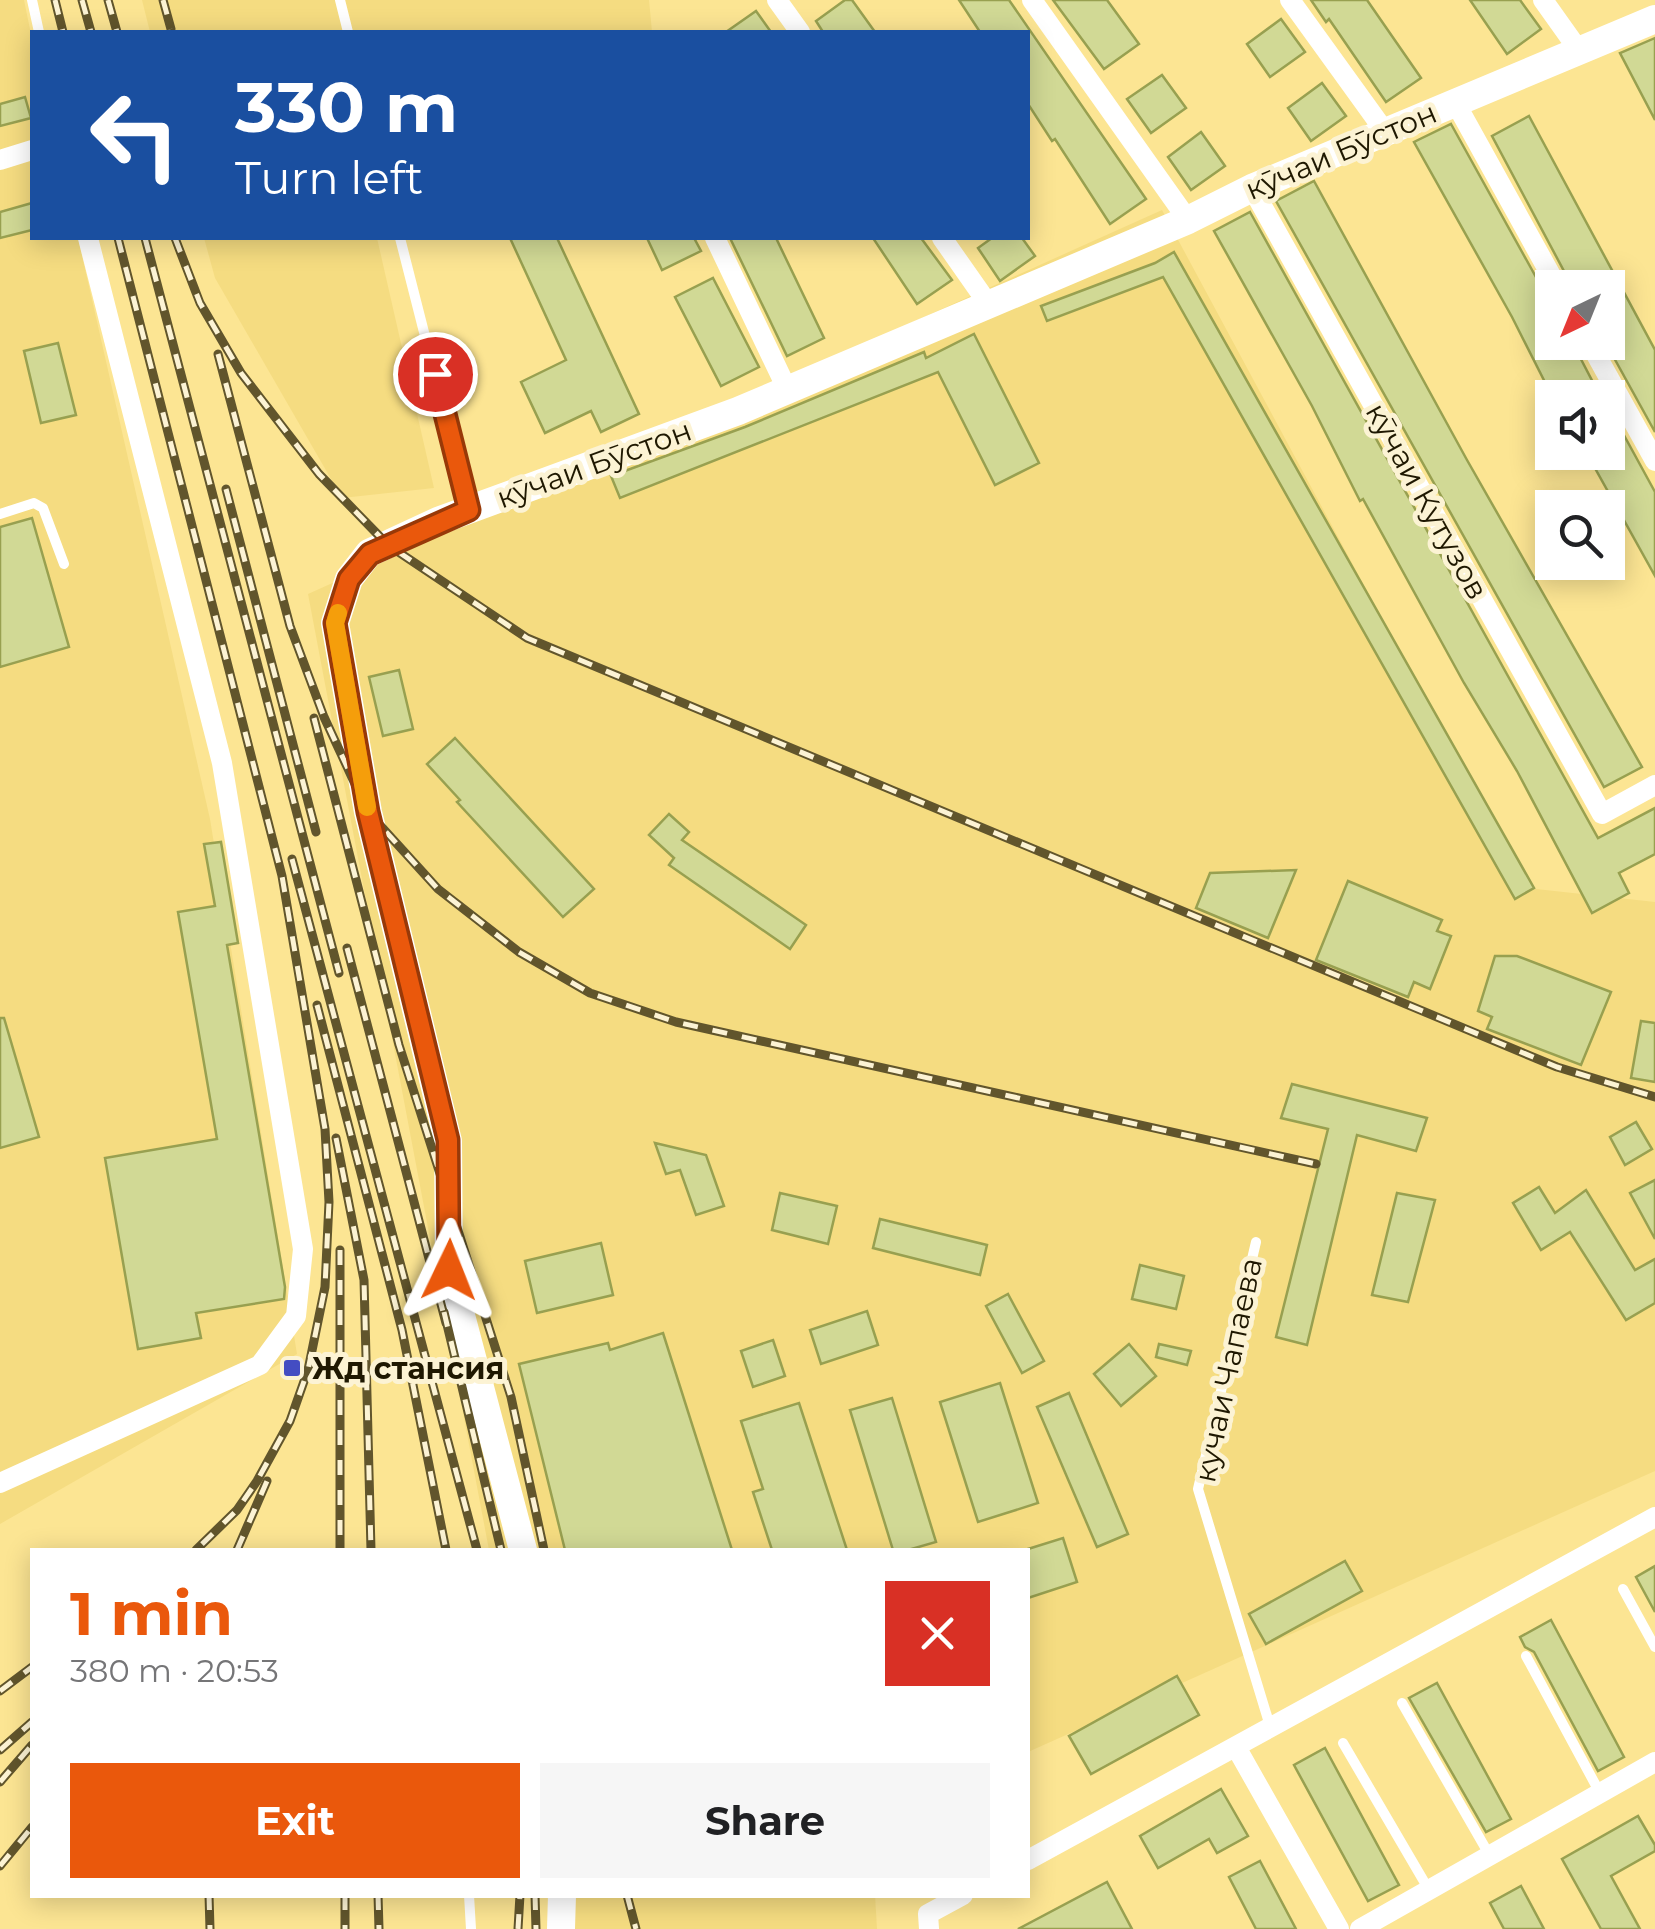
<!DOCTYPE html>
<meta charset="utf-8">
<style>
:root{--surface:#fff;--page:#f6f6f6;--text:#202124;--muted:#757577;--accent:#ea580c}
body{margin:0;font-family:Montserrat,sans-serif;background:var(--page);color:var(--text);height:100vh;display:flex;flex-direction:column;font-size:38px;white-space:nowrap}
*{box-sizing:border-box;margin:0}
p{font-size:32px;color:var(--muted)}
.icon{flex:none;width:55px;height:55px;fill:none;stroke:currentColor;stroke-width:2;stroke-linecap:round;stroke-linejoin:round}
.map{position:relative;flex:1;overflow:hidden}
.side{position:absolute;left:30px;top:1548px;width:1000px;height:350px;display:flex;flex-direction:column;background:var(--surface);border-radius:0px;box-shadow:0 5px 25px #0003}
.side>*{flex:none}
.top-card{position:absolute;left:30px;top:30px;width:1000px;height:210px;border-radius:0px;box-shadow:0 5px 25px #0003;background:#1a4fa0;color:#fff;overflow:hidden}
.needle{width:65px;rotate:223deg}
.fabs{position:absolute;left:1535px;top:270px;display:grid;gap:20px}
.fabs a{display:grid;place-items:center;width:90px;height:90px;border-radius:0px;background:var(--surface);box-shadow:0 5px 25px #0003;font-size:50px}
.pin{position:absolute;display:grid;place-items:center;width:85px;height:85px;color:#fff;margin:-42px;border:5px solid #fff;border-radius:50%;box-shadow:0 2px 10px #0007}
.me{position:absolute;width:110px;margin:-55px;rotate:2deg;stroke-linejoin:round;filter:drop-shadow(0 0 8px #0008)}
.turn{display:flex;align-items:center;gap:35px;height:210px;padding:0 40px;font-size:45px}
.turn .icon{width:130px;height:130px;stroke-width:2.5}
.turn b{display:block;font-size:70px;line-height:85px}
.round{display:grid;place-items:center;flex:none;width:105px;height:105px;border-radius:0px;background:var(--page)}
.summary{display:flex;align-items:center;justify-content:space-between;height:170px;padding:0 40px}
h1{font-size:60px;font-weight:700;line-height:75px;color:var(--accent)}
.action{display:flex;gap:20px;margin-top:auto;padding:20px 40px}
.action a{flex:1;height:115px;border-radius:0px;background:var(--accent);color:#fff;font-size:40px;font-weight:700;line-height:115px;text-align:center}
.action a+a{background:var(--page);color:var(--text)}
.map>svg:first-child{display:block}
.built{fill:#f5dc81}
.building{fill:#d1d995;stroke:#98a050;stroke-width:2.5}
.lines{fill:none;stroke-linecap:round;stroke-linejoin:round}
.service{stroke:#fff;stroke-width:10}
.minor{stroke:#fff;stroke-width:20}
.secondary{stroke:#fff;stroke-width:28}
.rail-casing{stroke:#61552c;stroke-width:9}
.rail{stroke:#fcf3d4;stroke-width:5;stroke-dasharray:15;stroke-linecap:butt}
.route-casing{stroke:#983908;stroke-width:25}
.route{stroke:#ea580c;stroke-width:18}
.slow{stroke:#f59e0b;stroke-width:18}
.poi-dot{fill:#444dc2;stroke:#fcf3d4;stroke-width:4}
.labels{text-anchor:middle;dominant-baseline:central;stroke-width:10;stroke-linejoin:round;paint-order:stroke}
.street-label{font-size:30px;fill:#1f1801;stroke:#fcf3d4}
.poi-label{font-size:30px;font-weight:bold;fill:#1f1801;stroke:#fcf3d4;text-anchor:start}
</style>
<div class="map">
<svg width="1655" height="1929" viewBox="0 0 1655 1929">
<rect width="100%" height="100%" fill="#fce593"/>
<g class="built">
<path d="M0,0h24l8,39v199h46l132,581 87,535 -297,170z"/>
<path d="M142,0h507l3,32h-502z"/>
<path d="M1162,210l365,678 128,14v569l-627,281v-202h-539l-181,-956z"/>
<path d="M204,238h173l57,250 -92,10 -127,-220z"/>
<path d="M555,1895h320l2,34h-316z"/>
</g>
<g class="building">
<path d="M845,0h7l23,32h-52l-7,-11z"/>
<path d="M959,0h50l137,199 -36,25 -55,-85 -3,2 -24,-37v-72h-48z"/>
<path d="M1053,0h54l32,44 -35,25z"/>
<path d="M1311,0h56l54,78 -35,24 -57,-83 -3,3z"/>
<path d="M1470,0h50l21,29 -34,25z"/>
<path d="M756,11l15,21h-45z"/>
<path d="M1281,19l24,33 -35,25 -23,-33z"/>
<path d="M1655,38v82l-35,-67z"/>
<path d="M1162,75l24,33 -35,25 -24,-34z"/>
<path d="M1322,83l24,33 -35,25 -23,-33z"/>
<path d="M25,97l6,21 -31,8v-22z"/>
<path d="M1529,116l126,234v82l-47,-85v-59h-35l-81,-152z"/>
<path d="M1451,124l101,182v36h20l26,50 -11,6h-34l-41,-81 -98,-175z"/>
<path d="M1201,132l24,34 -34,24 -23,-33z"/>
<path d="M1314,181l153,279 175,307 -38,20 -328,-586z"/>
<path d="M32,203v27l-32,8v-26z"/>
<path d="M1250,212l348,626 57,-30v46l-36,19 10,20 -37,20 -75,-142 -53,-88 -101,-184 -3,2 -48,-95 -98,-175z"/>
<path d="M510,238h47l82,176 -38,18 -10,-21 -46,22 -24,-51 45,-22z"/>
<path d="M647,238h47l7,13 -39,19z"/>
<path d="M730,238h46l48,100 -37,18z"/>
<path d="M873,238h48l31,42 -35,24z"/>
<path d="M992,238h30l13,18 -35,25 -22,-33z"/>
<path d="M1174,252l360,636 -19,11 -352,-622 -116,44 -6,-15 114,-43z"/>
<path d="M713,278l46,89 -38,19 -46,-89z"/>
<path d="M974,334l65,129 -44,22 -57,-113 -318,126 -9,-22 134,-49 179,-75 2,6z"/>
<path d="M58,343l18,72 -35,8 -17,-72z"/>
<path d="M1608,406l47,86v84l-69,-124h22z"/>
<path d="M32,518l37,129 -69,20v-140z"/>
<path d="M399,670l14,59 -30,7 -14,-59z"/>
<path d="M455,738l139,151 -31,28 -106,-115 3,-2 -33,-36z"/>
<path d="M669,814l20,18 -7,8 124,85 -16,24 -121,-84 5,-7 -25,-23z"/>
<path d="M221,842l17,101 -11,2 58,342 -1,12 -88,14 5,25 -63,11 -33,-191 112,-19 -39,-227 37,-6 -11,-62z"/>
<path d="M1296,870l-28,68 -72,-30 14,-35z"/>
<path d="M1348,881l94,39 -5,11 14,5 -21,53 -16,-7 -6,15 -92,-37z"/>
<path d="M1495,956h22l94,36 -30,73 -94,-36 5,-12 -14,-6z"/>
<path d="M0,1018h4l35,119 -39,11z"/>
<path d="M1641,1021l14,2v59l-24,-4z"/>
<path d="M1292,1084l135,34 -11,33 -59,-16 -50,210 -31,-8 52,-208 -47,-11z"/>
<path d="M1636,1122l16,27 -27,16 -15,-28z"/>
<path d="M655,1143l51,12 18,51 -28,9 -16,-45 -14,4z"/>
<path d="M1655,1180v59l-25,-46z"/>
<path d="M1539,1187l16,26 31,-23 49,80 20,-11v44l-29,17 -56,-88 -29,18 -28,-47z"/>
<path d="M780,1193l57,13 -9,38 -56,-14z"/>
<path d="M1397,1193l38,7 -27,102 -36,-7z"/>
<path d="M880,1219l107,26 -7,30 -107,-27z"/>
<path d="M601,1243l12,52 -76,18 -12,-52z"/>
<path d="M1140,1265l44,11 -8,33 -44,-10z"/>
<path d="M1008,1294l36,67 -22,12 -36,-67z"/>
<path d="M867,1311l11,34 -57,19 -11,-34z"/>
<path d="M663,1333l69,217h-167l-46,-186 89,-21 2,7z"/>
<path d="M773,1340l12,36 -32,11 -12,-36z"/>
<path d="M1129,1344l27,32 -35,30 -27,-32z"/>
<path d="M1159,1344l32,7 -4,14 -31,-8z"/>
<path d="M1000,1383l38,120 -60,19 -38,-120z"/>
<path d="M1069,1393l59,141 -31,13 -60,-140z"/>
<path d="M892,1398l44,144 -28,8h-15l-43,-140z"/>
<path d="M799,1403l48,147h-75l-19,-58 10,-3 -22,-68z"/>
<path d="M1063,1538l14,44 -49,16v-49z"/>
<path d="M1345,1561l17,30 -96,53 -17,-30z"/>
<path d="M1655,1566v46l-19,-35z"/>
<path d="M1551,1620l73,137 -26,14 -64,-119 -9,-5 -5,-10z"/>
<path d="M1177,1676l22,39 -108,59 -22,-38z"/>
<path d="M1437,1683l74,136 -25,13 -77,-134z"/>
<path d="M1325,1748l74,137 -31,16 -74,-136z"/>
<path d="M1221,1789l27,47 -31,17 -8,-14 -51,29 -18,-32z"/>
<path d="M1638,1816l17,29v6l-44,25 29,53h-39l-39,-70z"/>
<path d="M1260,1861l36,68h-40l-27,-52z"/>
<path d="M1107,1882l25,47h-114z"/>
<path d="M1521,1886l23,43h-40l-14,-26z"/>
</g>
<g class="lines">
<g class="service">
<path d="M32,0l7,32"/>
<path d="M340,0l8,32"/>
<path d="M400,238l69,271"/>
<path d="M0,514l34,-11 9,5 21,56"/>
<path d="M1256,1242l-58,247 72,237"/>
<path d="M1623,1589l32,58"/>
<path d="M1526,1656l74,137"/>
<path d="M1402,1703l88,153"/>
<path d="M1343,1743l86,147"/>
<path d="M469,1895l2,34"/>
</g>
<g class="minor">
<path d="M777,0l23,32"/>
<path d="M1032,0l156,220"/>
<path d="M1290,0l96,133"/>
<path d="M1543,0l37,52"/>
<path d="M1455,102l103,186"/>
<path d="M0,160l32,-10"/>
<path d="M1252,188l350,626 53,-29"/>
<path d="M715,238l73,153"/>
<path d="M942,238l47,67"/>
<path d="M1589,342l66,119"/>
<path d="M0,1483l260,-118 36,-49 7,-67 -81,-486 -134,-525"/>
<path d="M1236,1747l103,182"/>
<path d="M1028,1860l627,-343"/>
<path d="M929,1929l-1,-15 35,-19"/>
<path d="M1360,1929l295,-167"/>
</g>
<g class="secondary">
<path d="M523,1550l-74,-280 -1,-129 -80,-329 -33,-189 14,-44 20,-26 69,-32 300,-110 450,-191 64,-32 403,-169"/>
<path d="M561,1929l1,-34"/>
</g>
<g class="rail-casing">
<g id="rail">
<path d="M55,0l8,32"/>
<path d="M82,0l9,32"/>
<path d="M108,0l9,32"/>
<path d="M163,0l8,29"/>
<path d="M118,238l164,638 43,253 4,73 -4,85 -17,83 -18,51 -33,60 -20,29 -41,40"/>
<path d="M145,238l194,735"/>
<path d="M175,238l25,65 41,70 78,101 69,71 139,93 1030,429 98,30"/>
<path d="M218,354l72,272 34,91 44,95 70,77 81,63 71,41 86,29 640,142"/>
<path d="M226,489l90,343"/>
<path d="M314,718l85,327 112,352 33,153"/>
<path d="M292,859l185,691"/>
<path d="M347,948l99,375"/>
<path d="M317,1005l85,325 44,220"/>
<path d="M336,1138l28,142 7,270"/>
<path d="M340,1250v300"/>
<path d="M444,1312l57,238"/>
<path d="M237,1550l30,-69"/>
<path d="M0,1691l32,-24"/>
<path d="M0,1750l32,-28"/>
<path d="M0,1782l32,-37"/>
<path d="M0,1866l32,-39"/>
<path d="M209,1895l1,34"/>
<path d="M345,1895v34"/>
<path d="M378,1895l1,34"/>
<path d="M535,1895l1,34"/>
<path d="M627,1895l9,34"/>
<path d="M518,1929l2,-34"/>
</g>
</g>
<use href="#rail" class="rail"/>
</g>
<g class="lines">
<g class="route-casing">
<path id="route" d="M435,374l34,136 -99,44 -21,25 -14,44 33,189 80,328 1,130"/>
</g>
<use href="#route" class="route"/>
<path class="slow" d="M338,613l-3,10 32,184"/>
</g>
<rect class="poi-dot" x="282" y="1358" width="20" height="20" rx="5"/>
<g class="labels">
<g class="street-label">
<text transform="translate(1341 151) rotate(-23)">кӯчаи Бӯстон</text>
<text transform="translate(594 464) rotate(-20)">кӯчаи Бӯстон</text>
<text transform="translate(1427 501) rotate(61)">кӯчаи Кутузов</text>
<text transform="translate(1228 1370) rotate(-78)">кучаи Чапаева</text>
</g>
<g class="poi-label">
<text x="312" y="1368">Жд стансия</text>
</g>
</g>
</svg>
<div class="fabs">
<a><svg class="needle" viewBox="-14 -14 28 28"><path d="M0-13l5 13h-10z" fill="#e53935"/><path d="M0 13l5-13h-10z" fill="#757577"/></svg></a>
<a><svg class="icon" aria-label="sound" viewBox="0 0 24 24"><path d="M4 9h4l5-4v14l-5-4H4zM17 9q2 3 0 6"/></svg></a>
<a><svg class="icon" aria-label="search" viewBox="0 0 24 24"><circle cx="10" cy="10" r="6"/><path d="M15 15l6 6"/></svg></a>
</div>
<div class="pin" style="left:435px;top:374px;background:#d93025"><svg class="icon" aria-label="arrive" viewBox="0 0 24 24"><path d="M6 21V4h12l-3 4 3 4H6"/></svg></div>
<svg class="me" style="left:449px;top:1270px" viewBox="-20 -20 40 40"><path d="M0-17L14 15 0 8-14 15z" fill="#ea580c" stroke="#fff" stroke-width="4"/></svg>
<div class="top-card">
<div class="turn"><svg class="icon" aria-label="left" viewBox="0 0 24 24"><path d="M17 20v-9H6M10 6l-5 5 5 5"/></svg><div><b>330 m</b>Turn left</div></div>
</div>
<section class="side">
<div class="summary"><div><h1>1 min</h1><p>380 m · 20:53</p></div><a class="round" style="background:#d93025;color:#fff"><svg class="icon" aria-label="close" viewBox="0 0 24 24"><path d="M6 6l12 12M18 6L6 18"/></svg></a></div>
<div class="action"><a>Exit</a><a>Share</a></div>
</section>
</div>
